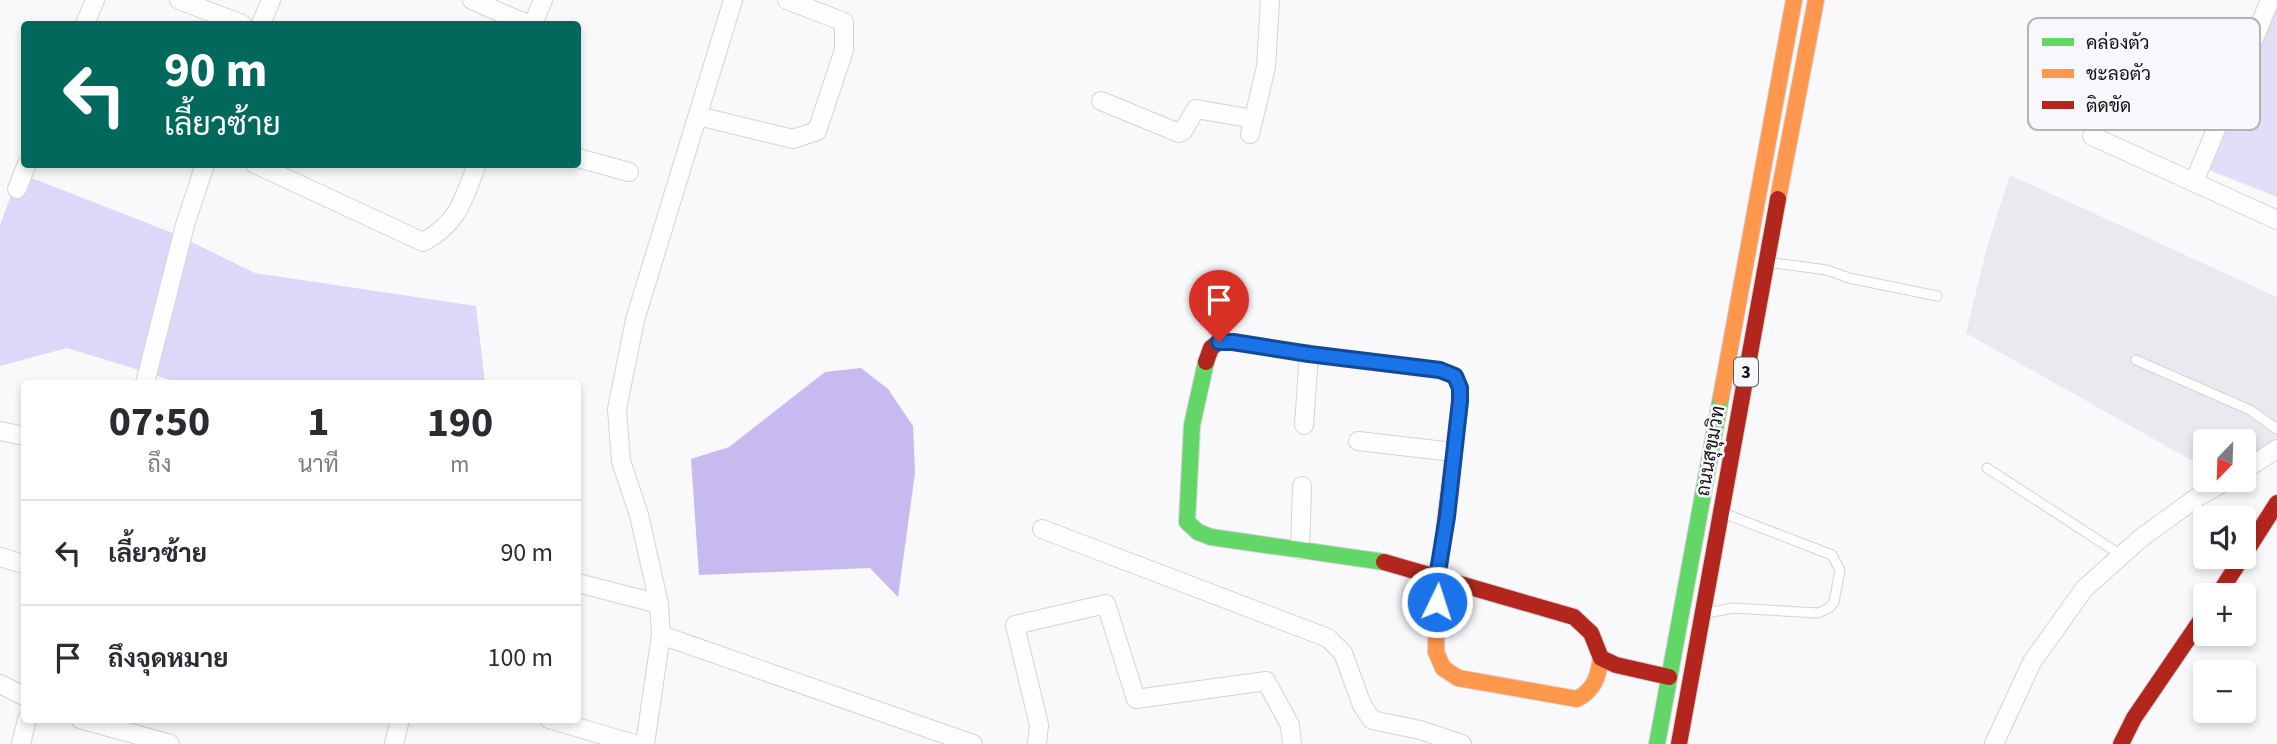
<!DOCTYPE html>
<html lang="th">
<meta charset="utf-8">
<style>
:root{--surface:#fff;--page:#f7f7f7;--text:#2b2b33;--muted:#7c7c81;--line:#e1e1e2}
body{margin:0;font-family:"Source Sans 3",Sarabun,sans-serif;background:var(--page);color:var(--text);height:100vh;display:flex;flex-direction:column;font-size:26px;white-space:nowrap}
*{box-sizing:border-box;margin:0}
p{font-size:23px;color:var(--muted)}
.icon{flex:none;width:38px;height:38px;fill:none;stroke:currentColor;stroke-width:2;stroke-linecap:round;stroke-linejoin:round}
.map{position:relative;flex:1;overflow:hidden}
.side{position:absolute;left:21px;top:380px;width:560px;height:343px;display:flex;flex-direction:column;background:var(--surface);border-radius:7px;box-shadow:0 4px 10px #0003}
.side>*{flex:none}
.top-card{position:absolute;left:21px;top:21px;width:560px;height:147px;border-radius:7px;box-shadow:0 4px 10px #0003;background:#00695c;color:#fff;overflow:hidden}
.needle{width:46px;rotate:203deg}
.controls{position:absolute;left:2193px;top:429px;display:grid;gap:14px}
.controls a{display:grid;place-items:center;width:63px;height:63px;border-radius:7px;background:var(--surface);box-shadow:0 4px 10px #0003;font-size:35px}
.pin{position:absolute;display:grid;place-items:center;width:60px;height:60px;color:#fff;margin:-72px -30px;border-radius:50% 50% 50% 0;rotate:-45deg;box-shadow:0 0 7px #0007}
.pin .icon{rotate:45deg}
.me{position:absolute;width:77px;margin:-38px;rotate:4deg;stroke-linejoin:round;filter:drop-shadow(0 0 5px #0008)}
.turn{display:flex;align-items:center;gap:24px;height:147px;padding:0 28px;font-size:32px}
.turn .icon{width:91px;height:91px;stroke-width:2.5}
.turn b{display:block;font-size:49px;line-height:60px}
.eta{display:flex;justify-content:space-evenly;align-items:center;height:119px;text-align:center}
.eta b{font-size:42px;font-weight:700;line-height:49px}
ul{padding:0;list-style:none}
li{display:flex;align-items:center;gap:21px;height:105px;padding:0 28px;border-top:2px solid var(--line)}
li div{flex:1}
li b{display:block;font-size:26px}
li em{font-style:normal}
.map>svg:first-child{display:block}
.built{fill:#ebe9f0}
.green{fill:#e3def7}
.forest{fill:#ded7f9}
.water{fill:#c6baf0}
.lines{fill:none;stroke-linecap:round;stroke-linejoin:round}
.lane-casing{stroke:#d4d4d5;stroke-width:11}
.street-casing{stroke:#d4d4d5;stroke-width:20}
.fast-casing{stroke:#d4d4d5;stroke-width:18}
.slow-casing{stroke:#d4d4d5;stroke-width:18}
.jam-casing{stroke:#d4d4d5;stroke-width:18}
.lane{stroke:#fefefe;stroke-width:9}
.street{stroke:#fefefe;stroke-width:18}
.fast{stroke:#63d668;stroke-width:16}
.slow{stroke:#ff974d;stroke-width:16}
.jam{stroke:#b3261e;stroke-width:16}
.route-casing{stroke:#114b97;stroke-width:18}
.route{stroke:#1a73e8;stroke-width:12}
.labels{text-anchor:middle;dominant-baseline:central;stroke-width:5;stroke-linejoin:round;paint-order:stroke}
.shield{fill:#f8f7fb;stroke:#585759;stroke-width:2}
.shield-label{font-size:18px;font-weight:bold;fill:#131314}
.street-label{font-size:19px;fill:#131314;stroke:#f8f7fb}
.key{fill:#f8f7fb;stroke:#b3b3b6;stroke-width:2}
.key-label{font-size:19px;fill:#131314}
</style>
<div class="map">
<svg width="2277" height="744" viewBox="0 0 2277 744">
<rect width="100%" height="100%" fill="#f9f8fa"/>
<path class="built" d="M2010,175l267,122v152l-33,21v-29h-39v27l-239,-135 21,-86z"/>
<path class="green" d="M2274,4l3,1v192l-68,-27z"/>
<path class="forest" d="M19,173l156,61 80,39 221,33 9,77h-304l-114,-35 -67,18v-141z"/>
<path class="water" d="M861,368l27,21 25,37 2,47 -17,124 -28,-29 -171,7 -8,-116 38,-12 96,-75z"/>
<g class="lines">
<g class="lane-casing">
<g id="lane">
<path d="M1767,262l60,8 22,8 88,18"/>
<path d="M2136,360l114,50 27,19"/>
<path d="M1987,468l134,87"/>
<path d="M1707,613l26,-5 85,5 11,-5 5,-6 6,-32 -8,-15 -109,-42"/>
</g>
</g>
<g class="street-casing">
<g id="street">
<path d="M179,0l63,24"/>
<path d="M472,0l55,24"/>
<path d="M85,24l10,-24"/>
<path d="M261,24l10,-24"/>
<path d="M533,24l10,-24"/>
<path d="M1101,101l78,32 4,-2 13,-22 57,10"/>
<path d="M698,116l95,23 24,-8 27,-81v-28l-57,-22"/>
<path d="M1250,134l16,-67 4,-67"/>
<path d="M2092,136l185,84"/>
<path d="M578,158l51,14"/>
<path d="M255,164l168,78c36,-19 40,-42 54,-78"/>
<path d="M2194,182l76,-182"/>
<path d="M17,189l10,-25"/>
<path d="M145,383l40,-158 20,-61"/>
<path d="M1304,425l5,-71"/>
<path d="M0,431l24,5"/>
<path d="M1358,441l95,11"/>
<path d="M2244,470l33,-21"/>
<path d="M1042,529l286,109 15,15 19,52 10,15 48,10 42,14"/>
<path d="M1300,550l2,-64"/>
<path d="M0,557l24,7"/>
<path d="M578,583l81,21"/>
<path d="M661,635l312,109"/>
<path d="M0,684l24,12"/>
<path d="M80,719l90,25"/>
<path d="M549,719l85,25"/>
<path d="M21,744l6,-25"/>
<path d="M394,744l6,-25"/>
<path d="M645,744l16,-109 -2,-31 -20,-89 -18,-54 -4,-52 18,-89 98,-320"/>
<path d="M1037,744l2,-19 -24,-100 91,-21 30,95 130,-18 24,44 2,19"/>
<path d="M1994,744l38,-82 52,-73 57,-51 58,-42 29,-16"/>
</g>
</g>
<g class="fast-casing">
<g id="fast">
<path d="M1206,362l-14,63 -5,97 11,10 13,5 173,25"/>
<path d="M1657,744l64,-347"/>
</g>
</g>
<g class="slow-casing">
<g id="slow">
<path d="M1778,199l38,-199"/>
<path d="M1721,397l73,-397"/>
<path d="M1437,588l-1,64 7,16 15,10 119,21c18,-10 21,-22 24,-41"/>
</g>
</g>
<g class="jam-casing">
<g id="jam">
<path d="M1206,362l5,-14 8,-6h14l76,12 130,16 16,6 5,12v13l-23,187"/>
<path d="M2244,555l33,-52"/>
<path d="M1384,562l190,55 17,16 10,25 15,7 53,12"/>
<path d="M2218,595l25,-39"/>
<path d="M1679,744l99,-545"/>
<path d="M2121,744l13,-26 71,-104"/>
</g>
</g>
<use href="#lane" class="lane"/>
<use href="#street" class="street"/>
<use href="#fast" class="fast"/>
<use href="#slow" class="slow"/>
<use href="#jam" class="jam"/>
</g>
<g class="lines">
<g class="route-casing">
<path id="route" d="M1219,342h14l76,12 131,16 15,6 5,12v13l-13,116 -10,60v25"/>
</g>
<use href="#route" class="route"/>
</g>
<g class="labels">
<rect class="shield" x="1734" y="357.5" width="24" height="29" rx="5"/>
<g class="shield-label">
<text x="1746" y="372">3</text>
</g>
<g class="street-label">
<text transform="translate(1711 451) rotate(-80)">ถนนสุขุมวิท</text>
</g>
</g>
<rect x="2028" y="18" width="232" height="112" rx="10" class="key"/>
<rect x="2042" y="38" width="32" height="8" fill="#63d668"/>
<rect x="2042" y="69" width="32" height="9" fill="#ff974d"/>
<rect x="2042" y="101" width="32" height="8" fill="#b3261e"/>
<g class="key-label">
<text x="2086" y="49">คล่องตัว</text>
<text x="2086" y="80">ชะลอตัว</text>
<text x="2086" y="112">ติดขัด</text>
</g>
</svg>
<div class="controls">
<a><svg class="needle" viewBox="-14 -14 28 28"><path d="M0-13l5 13h-10z" fill="#e53935"/><path d="M0 13l5-13h-10z" fill="#7c7c81"/></svg></a>
<a><svg class="icon" aria-label="sound" viewBox="0 0 24 24"><path d="M4 9h4l5-4v14l-5-4H4zM17 9q2 3 0 6"/></svg></a>
<a>+</a>
<a>−</a>
</div>
<div class="pin" style="left:1219px;top:342px;background:#d93025"><svg class="icon" aria-label="arrive" viewBox="0 0 24 24"><path d="M6 21V4h12l-3 4 3 4H6"/></svg></div>
<svg class="me" style="left:1437px;top:602px" viewBox="-20 -20 40 40"><circle r="17" fill="#1a73e8" stroke="#fff" stroke-width="3"/><path d="M0-11L8 9 0 5-8 9z" fill="#fff"/></svg>
<div class="top-card">
<div class="turn"><svg class="icon" aria-label="left" viewBox="0 0 24 24"><path d="M17 20v-9H6M10 6l-5 5 5 5"/></svg><div><b>90 m</b>เลี้ยวซ้าย</div></div>
</div>
<section class="side">
<div class="eta">
<div><b>07:50</b><p>ถึง</p></div>
<div><b>1</b><p>นาที</p></div>
<div><b>190</b><p>m</p></div>
</div>
<ul>
<li><svg class="icon" aria-label="left" viewBox="0 0 24 24"><path d="M17 20v-9H6M10 6l-5 5 5 5"/></svg><div><b>เลี้ยวซ้าย</b></div><em>90 m</em></li>
<li><svg class="icon" aria-label="arrive" viewBox="0 0 24 24"><path d="M6 21V4h12l-3 4 3 4H6"/></svg><div><b>ถึงจุดหมาย</b></div><em>100 m</em></li>
</ul>
</section>
</div>
